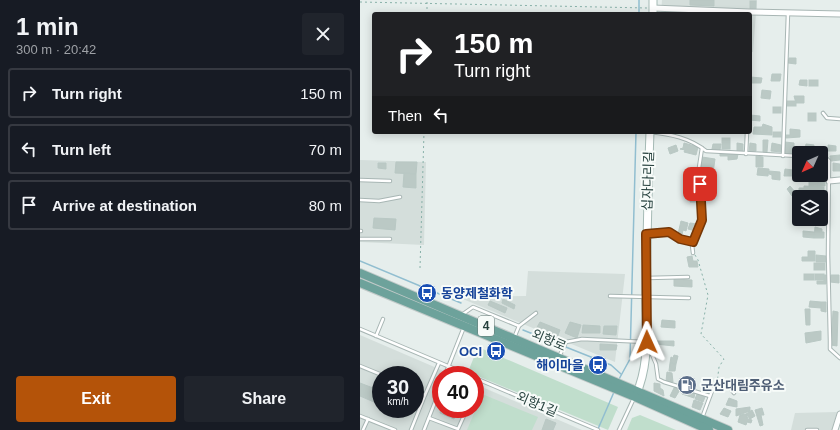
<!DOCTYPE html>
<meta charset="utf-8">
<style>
:root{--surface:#171b24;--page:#20242c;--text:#f1f3f6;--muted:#9ea1a6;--line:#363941;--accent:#b45309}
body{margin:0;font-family:Arial,"Noto Sans KR",sans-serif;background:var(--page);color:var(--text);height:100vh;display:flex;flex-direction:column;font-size:15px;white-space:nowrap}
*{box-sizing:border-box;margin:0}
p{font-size:13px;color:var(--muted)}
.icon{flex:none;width:22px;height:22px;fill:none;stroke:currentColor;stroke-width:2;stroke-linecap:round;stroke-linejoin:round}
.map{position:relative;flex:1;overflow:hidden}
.side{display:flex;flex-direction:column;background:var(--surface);width:360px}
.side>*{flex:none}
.hud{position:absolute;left:12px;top:12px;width:380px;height:122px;border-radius:4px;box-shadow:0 2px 10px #0003;background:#202124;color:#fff;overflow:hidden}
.needle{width:26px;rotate:225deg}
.fabs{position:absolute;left:432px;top:146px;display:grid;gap:8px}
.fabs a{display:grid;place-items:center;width:36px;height:36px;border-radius:4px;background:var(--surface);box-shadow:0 2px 10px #0003;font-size:20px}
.speed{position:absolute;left:12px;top:366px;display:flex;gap:8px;font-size:20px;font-weight:700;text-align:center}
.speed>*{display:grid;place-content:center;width:52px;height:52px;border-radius:50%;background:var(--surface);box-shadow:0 2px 10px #0003;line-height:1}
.speed small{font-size:10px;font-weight:400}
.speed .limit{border:6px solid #d22;background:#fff;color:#111}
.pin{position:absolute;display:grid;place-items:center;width:34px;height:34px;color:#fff;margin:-17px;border-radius:8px;box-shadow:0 2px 6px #0006}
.me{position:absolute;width:44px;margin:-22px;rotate:359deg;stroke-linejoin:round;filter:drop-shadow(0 0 3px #0008)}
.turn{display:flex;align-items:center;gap:14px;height:84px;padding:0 16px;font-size:18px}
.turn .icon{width:52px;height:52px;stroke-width:2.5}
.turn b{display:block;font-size:28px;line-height:34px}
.then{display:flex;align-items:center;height:38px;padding:0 16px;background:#0003;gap:8px;font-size:15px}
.round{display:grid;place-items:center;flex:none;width:42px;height:42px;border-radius:4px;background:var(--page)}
.overview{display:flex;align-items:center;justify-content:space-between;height:68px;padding:0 16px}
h1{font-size:24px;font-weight:700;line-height:30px}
.action{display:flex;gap:8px;margin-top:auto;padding:8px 16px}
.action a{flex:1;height:46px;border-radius:4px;background:var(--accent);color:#fff;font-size:16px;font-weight:700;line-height:46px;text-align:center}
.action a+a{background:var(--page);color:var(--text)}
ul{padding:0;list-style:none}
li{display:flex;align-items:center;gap:12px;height:50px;margin:0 8px 6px;padding:0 8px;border:2px solid var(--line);border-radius:4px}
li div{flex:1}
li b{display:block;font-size:15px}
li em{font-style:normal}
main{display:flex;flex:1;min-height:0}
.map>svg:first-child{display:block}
.built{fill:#d4dedb;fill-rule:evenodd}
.green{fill:#c0decc}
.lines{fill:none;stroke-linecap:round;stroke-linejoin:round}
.stream{stroke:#91bed0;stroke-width:1.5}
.building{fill:#bbc9c5;stroke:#b9c8c4}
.lane-casing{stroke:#a8b6b4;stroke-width:4.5}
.street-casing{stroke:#a8b6b4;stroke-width:7}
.secondary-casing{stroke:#a5bab5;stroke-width:9}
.primary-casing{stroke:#c2cac9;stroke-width:10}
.path{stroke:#88b1a9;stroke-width:1;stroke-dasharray:2 3;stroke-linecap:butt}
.lane{stroke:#fff;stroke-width:2.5}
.street{stroke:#fff;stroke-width:5}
.secondary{stroke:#fff;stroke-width:7}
.primary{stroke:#6da29b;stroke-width:8}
.route-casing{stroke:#753606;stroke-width:10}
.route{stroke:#b45309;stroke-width:7}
.labels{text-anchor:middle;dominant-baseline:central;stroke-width:4;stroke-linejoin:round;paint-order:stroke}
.shield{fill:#f7fbf9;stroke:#647875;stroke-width:1}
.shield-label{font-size:12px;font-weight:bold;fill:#25403d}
.street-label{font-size:13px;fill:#25403d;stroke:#f7fbf9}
.transit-label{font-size:13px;font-weight:bold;fill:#164399;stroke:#f7fbf9;text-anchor:end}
.service-label{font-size:13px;font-weight:bold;fill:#4e5e75;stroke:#f7fbf9;text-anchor:start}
</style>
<main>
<section class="side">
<div class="overview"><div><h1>1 min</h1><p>300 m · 20:42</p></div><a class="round"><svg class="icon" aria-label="close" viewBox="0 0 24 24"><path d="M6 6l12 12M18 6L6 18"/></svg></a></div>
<ul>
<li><svg class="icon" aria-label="right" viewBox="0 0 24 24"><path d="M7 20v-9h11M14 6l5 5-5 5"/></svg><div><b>Turn right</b></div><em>150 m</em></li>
<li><svg class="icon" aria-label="left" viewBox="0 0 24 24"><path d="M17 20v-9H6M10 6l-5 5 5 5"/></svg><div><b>Turn left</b></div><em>70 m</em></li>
<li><svg class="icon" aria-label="arrive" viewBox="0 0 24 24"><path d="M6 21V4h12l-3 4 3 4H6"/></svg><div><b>Arrive at destination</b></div><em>80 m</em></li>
</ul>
<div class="action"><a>Exit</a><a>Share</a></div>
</section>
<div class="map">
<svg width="480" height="430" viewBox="0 0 480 430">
<rect width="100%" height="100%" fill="#e6eeec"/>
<g class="built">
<path d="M302,0h95l-4,52h-3v-38h-89z"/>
<path d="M0,160l66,2 -2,83 -64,-3z"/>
<path d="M168,271l97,3 -10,88 -157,-65 68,-1z"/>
<path d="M0,335l93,40h-12v34h34v-25l107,46h-222zM21,375h34v34h-34z"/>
<path d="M477,412l-5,18h-41l4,-17z"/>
</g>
<g class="green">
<path d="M118,347l140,60 -10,23 -140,-58z"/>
<path d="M122,394l56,23 -6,13h-65z"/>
<path d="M280,415l36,15h-49l5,-12z"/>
</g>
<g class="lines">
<g class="stream">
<path d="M279,14v-14"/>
<path d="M0,261l101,42"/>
<path d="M163,330l88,35 10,9"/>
<path d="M258,381l12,-22 6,-227"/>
<path d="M238,429l16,-37"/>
</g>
</g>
<g class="building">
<path d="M330,0h24v6l-24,-1z"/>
<rect x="390" y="1" width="6" height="8"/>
<path d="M429,58h7v6l-8,-1z"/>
<path d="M412,74h9l-1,7h-9z"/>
<path d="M390,77l12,1 -1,5h-11z"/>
<path d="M440,80h7v6l-8,-1z"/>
<rect x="449" y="80" width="9" height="6"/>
<path d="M402,90l9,1 -1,8 -9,-1z"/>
<path d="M434,96h10v7h-8z"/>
<rect x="427" y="101" width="9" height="5"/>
<rect x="413" y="107" width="8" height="6"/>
<rect x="448" y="113" width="8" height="8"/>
<path d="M390,115l10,1v5l-10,-1z"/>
<path d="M403,124l9,3v8l-19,-1 1,-7h8z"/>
<path d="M430,129l10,1v7l-14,1v-3h4z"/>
<rect x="413" y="132" width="8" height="5"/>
<rect x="362" y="138" width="8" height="11"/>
<path d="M403,140h5l-1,12h-4z"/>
<path d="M425,142l9,1v4l-2,-1v8h-7z"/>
<path d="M324,143l14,4 -2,8 -12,-3 1,-2 -5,-1 3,-1z"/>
<path d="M377,143l6,1v8h-6z"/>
<path d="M390,143l6,1v7l-7,1z"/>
<path d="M412,143l9,2v7l-10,-1z"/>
<path d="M353,144h8l-1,6 -8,-1z"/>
<path d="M446,144l8,1 -1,7 -8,-3z"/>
<path d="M316,145l2,6 -8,3 -2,-6z"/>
<path d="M468,145l8,1v5h-8z"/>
<path d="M360,153l18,1 -1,5 -9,1v-4h-8z"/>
<path d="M480,155v5l-9,1 -1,-5z"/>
<path d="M396,156l7,1v10h-7z"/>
<path d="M342,157l13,2 -2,14 3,1 -1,8 -16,-3z"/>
<path d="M36,162h21l-1,12 -21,-1z"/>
<path d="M18,163h8v6l-8,-1z"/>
<path d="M473,163l7,1v7h-7z"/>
<path d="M398,168l11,1 -1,7 -11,-1z"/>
<path d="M425,169l8,1 -1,6h-8z"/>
<path d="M409,171l11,1v8l-8,-1v-4l-3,-1z"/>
<path d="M44,173l12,1v14l-13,-1z"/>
<path d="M449,181l16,1v4l-16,1z"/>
<path d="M430,186l6,7 -4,3 -5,-7z"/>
<path d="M444,186l20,1v10l-20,-1v-2h-5v-6h5z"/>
<path d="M328,189h10l1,6 -10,1z"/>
<path d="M330,198h9l1,4h-10z"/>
<path d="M462,208l5,1 -1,8h-5z"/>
<path d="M14,218l22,1 -1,11 -22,-2z"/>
<path d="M321,221l7,2 -2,8 -3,-1 -1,5 -4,-1z"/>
<path d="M330,223l8,1 -2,7 -8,-2z"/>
<path d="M455,227l7,2v3h2v6h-10z"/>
<path d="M443,231l11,1v6l-11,-1z"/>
<path d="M448,251h7v10h-13v-4h6z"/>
<path d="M456,255l10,1v6h-10z"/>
<path d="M332,256l1,5h4l1,6h-9l-2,-10z"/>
<rect x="454" y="263" width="11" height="7"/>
<rect x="444" y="274" width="10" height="6"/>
<rect x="455" y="274" width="9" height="6"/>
<path d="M464,275h2v9h-9v-3h7z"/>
<path d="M471,275h8v8l-9,-1z"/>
<path d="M314,279l18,1v7l-18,-1z"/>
<path d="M143,299l12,6 -1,4 -12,-6z"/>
<path d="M130,301l17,7 -2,5 -17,-8z"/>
<path d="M450,301l11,1v6l-12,-1z"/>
<path d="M461,302h5v10l-5,-1z"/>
<path d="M445,309h5v16h-4z"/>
<path d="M473,311l5,1 -1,34 -6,-1z"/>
<path d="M302,320l13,1v7l-14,-1z"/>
<path d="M180,322l20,8 -3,8 -21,-9z"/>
<path d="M210,322l11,3 -4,13 -12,-5z"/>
<path d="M223,325l17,1v7h-18z"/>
<path d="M244,326h13l-1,9 -13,-1z"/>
<path d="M461,331v9l-15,3 -1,-10z"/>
<path d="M295,341h19v5l-19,-2z"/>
<path d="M240,344l17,1 -1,5h-16z"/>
<path d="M314,355l4,1 -2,8 -6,-1 1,-6 2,1z"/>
<path d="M310,363l6,1 -1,7h-6z"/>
<path d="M307,372l5,1 1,9 -7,-1z"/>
<path d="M0,383l21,8v14l-21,-9z"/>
<path d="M294,383l6,1v4l3,2 1,6 -10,-5z"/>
<path d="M315,386l6,2 -6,10 -5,-2z"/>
<path d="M323,389l12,4 -1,5 -12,-4z"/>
<path d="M337,394l8,3 -2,5 -8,-3z"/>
<path d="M369,398l8,3v6l-11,-2z"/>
<path d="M334,400l9,3 -3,7 -8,-3z"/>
<path d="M390,407v4l-14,5v-7z"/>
<path d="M364,408l7,3 -3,6 -8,-3z"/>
<path d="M402,408l2,7h-3l2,10 -3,1 -5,-16z"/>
<path d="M31,409h19l-3,7z"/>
<path d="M81,409h17l-4,10 -14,-6z"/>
<path d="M392,410l3,6 -5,3 -4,-5z"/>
<path d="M386,414l2,5 4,1 -1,3 -4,-1 -1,3 -8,-3 2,-7z"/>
<path d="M186,419l10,4 -3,7h-11z"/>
</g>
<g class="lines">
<g class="lane-casing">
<g id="lane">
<path d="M463,113l4,5 13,1"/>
<path d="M290,132c20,2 40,6 56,19l93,5"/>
<path d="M386,154l1,-22"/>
<path d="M423,156l5,-143"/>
<path d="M461,157h4l4,4 -1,93 2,87v8l10,9"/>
<path d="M0,180l30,1"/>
<path d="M0,200l19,1 21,-4"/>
<path d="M0,231h1"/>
<path d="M288,234l21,-1 11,6 13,3"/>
<path d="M0,239h30"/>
<path d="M333,253l-1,-8 10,-25 -1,-27 -3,-19 4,-26"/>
<path d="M287,278l41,-1"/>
<path d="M250,296l79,2"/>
<path d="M103,314l10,-7 46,19"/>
<path d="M0,329l109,46"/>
<path d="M16,336l7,-17"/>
<path d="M154,338l5,-12 17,-13"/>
<path d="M288,345l8,19 2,15 6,3 46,14"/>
<path d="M199,357l7,-15 16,-3 64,3"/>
<path d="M0,366l22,9"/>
<path d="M85,375l19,-48"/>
<path d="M115,378l123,52"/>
<path d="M65,395l14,-32"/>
<path d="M0,416l35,14"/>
<path d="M69,418l29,11 9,-20"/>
<path d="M342,418l10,-27 5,-5 13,2 4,5"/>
<path d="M3,430l5,-11"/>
<path d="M51,430l14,-35 -10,-5"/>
<path d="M64,430l17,-43"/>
<path d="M259,430l15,-32"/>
<path d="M447,430h10"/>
</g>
</g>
<g class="street-casing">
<g id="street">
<path d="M293,8l96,4 91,2"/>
<path d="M469,181l11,-1"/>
<path d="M475,430l5,-16"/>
</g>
</g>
<g class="secondary-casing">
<g id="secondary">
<path d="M293,14v-14"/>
<path d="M276,395c15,-35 9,-65 10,-102 1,-54 2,-107 4,-161"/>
</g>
</g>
<g class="primary-casing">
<g id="primary">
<path d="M0,273l368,157"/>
<path d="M0,283l275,114 74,33"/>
</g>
</g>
<g class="path">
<path d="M0,2l287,6"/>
<path d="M67,14v-14"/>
<path d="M335,255l3,5 10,35 -7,39 23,25 -5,8 -2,16"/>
<path d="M60,268l4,-136"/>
</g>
<use href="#lane" class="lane"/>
<use href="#street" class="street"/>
<use href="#secondary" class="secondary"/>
<use href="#primary" class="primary"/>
</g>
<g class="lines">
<g class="route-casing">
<path id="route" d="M287,342l-1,-108 23,-2 11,7 13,3 9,-22 -2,-36"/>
</g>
<use href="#route" class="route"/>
</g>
<defs>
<g id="bus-disc" transform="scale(1)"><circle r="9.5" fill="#1a4fb4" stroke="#f7fbf9"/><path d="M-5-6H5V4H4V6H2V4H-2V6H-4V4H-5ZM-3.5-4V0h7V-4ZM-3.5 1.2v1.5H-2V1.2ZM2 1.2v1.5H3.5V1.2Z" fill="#fff"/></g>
<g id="fuel-disc" transform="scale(1)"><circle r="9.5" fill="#5c6f8a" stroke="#f7fbf9"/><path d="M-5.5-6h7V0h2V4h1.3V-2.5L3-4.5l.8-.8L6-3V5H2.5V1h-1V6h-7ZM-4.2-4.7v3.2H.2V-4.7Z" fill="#fff"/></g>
</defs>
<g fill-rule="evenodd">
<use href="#bus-disc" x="67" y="293"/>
<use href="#bus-disc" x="136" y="351"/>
<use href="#bus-disc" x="238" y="365"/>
<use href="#fuel-disc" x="327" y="385"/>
</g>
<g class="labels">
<rect class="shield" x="118" y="316" width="16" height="20" rx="3"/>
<g class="shield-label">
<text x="126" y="326">4</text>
</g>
<g class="street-label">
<text transform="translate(288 181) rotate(-88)">십자다리길</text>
<text transform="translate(189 340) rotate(23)">외항로</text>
<text transform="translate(177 404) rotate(23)">외항1길</text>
</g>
<g class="transit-label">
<text x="81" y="293" text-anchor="start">동양제철화학</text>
<text x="122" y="351">OCI</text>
<text x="224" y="365">해이마을</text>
</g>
<g class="service-label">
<text x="341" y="385">군산대림주유소</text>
</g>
</g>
</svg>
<div class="fabs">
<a><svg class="needle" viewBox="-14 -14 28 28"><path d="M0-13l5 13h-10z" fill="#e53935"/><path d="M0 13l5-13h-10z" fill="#9ea1a6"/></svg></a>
<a><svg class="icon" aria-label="layers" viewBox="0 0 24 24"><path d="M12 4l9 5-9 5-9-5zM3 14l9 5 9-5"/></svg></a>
</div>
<div class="speed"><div>30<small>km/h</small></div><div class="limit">40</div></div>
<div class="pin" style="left:340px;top:184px;background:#d93025"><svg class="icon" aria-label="arrive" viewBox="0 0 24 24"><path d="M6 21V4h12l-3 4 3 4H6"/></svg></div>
<svg class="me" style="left:287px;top:342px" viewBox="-20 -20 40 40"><path d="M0-17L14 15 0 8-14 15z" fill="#b45309" stroke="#fff" stroke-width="4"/></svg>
<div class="hud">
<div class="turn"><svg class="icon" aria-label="right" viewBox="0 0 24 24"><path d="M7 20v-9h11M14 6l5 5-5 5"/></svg><div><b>150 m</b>Turn right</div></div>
<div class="then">Then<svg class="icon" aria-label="left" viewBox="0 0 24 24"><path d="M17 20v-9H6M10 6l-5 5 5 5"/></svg></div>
</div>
</div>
</main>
